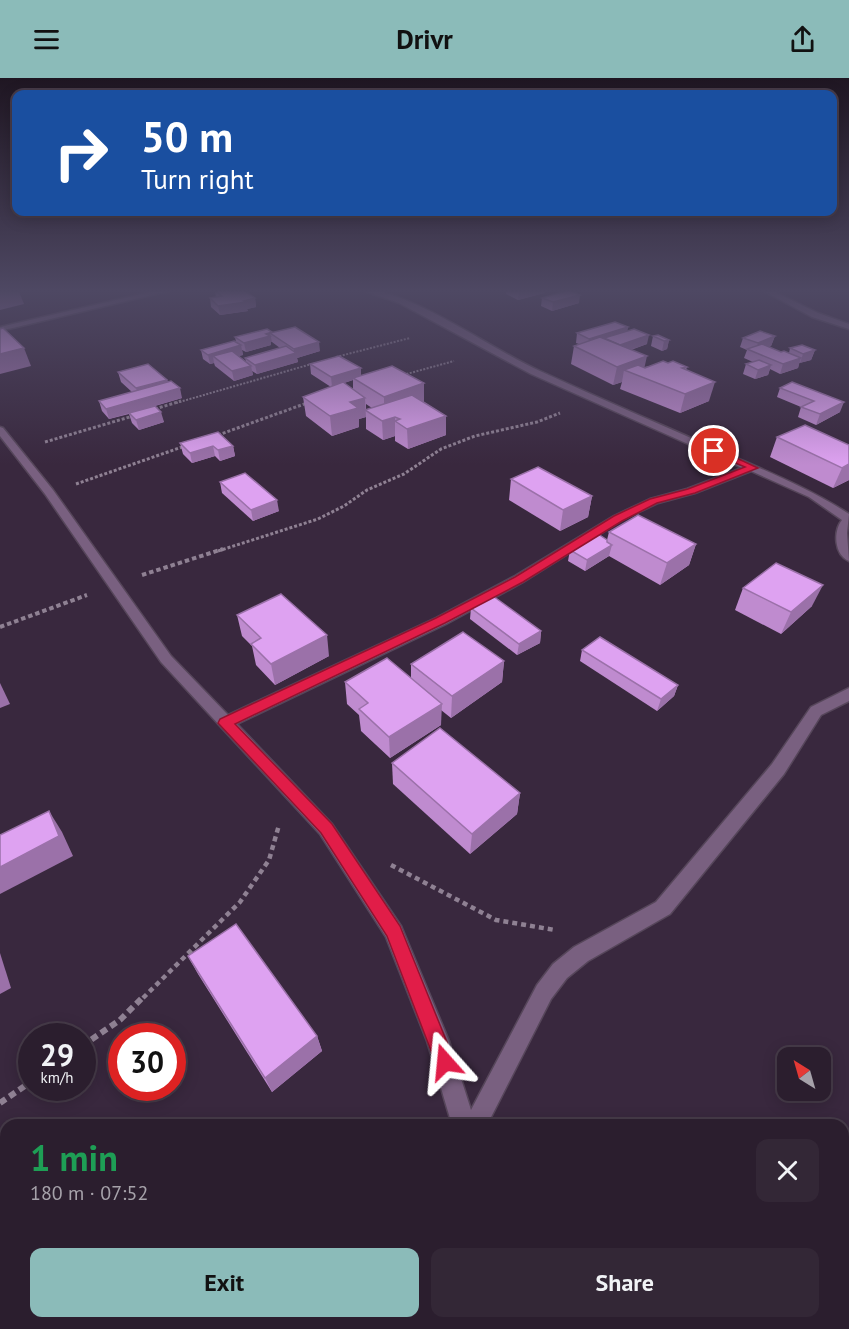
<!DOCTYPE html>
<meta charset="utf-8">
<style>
:root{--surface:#2b1e2e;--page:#332736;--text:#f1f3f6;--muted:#a6a2aa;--line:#473c4a;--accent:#8bbbb9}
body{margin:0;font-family:"PT Sans",sans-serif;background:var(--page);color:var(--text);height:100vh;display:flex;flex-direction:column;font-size:22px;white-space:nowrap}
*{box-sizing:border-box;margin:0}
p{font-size:20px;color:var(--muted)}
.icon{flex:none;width:33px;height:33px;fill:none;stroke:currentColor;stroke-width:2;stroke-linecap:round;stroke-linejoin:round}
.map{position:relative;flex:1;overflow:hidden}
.details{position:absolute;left:0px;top:1041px;width:849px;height:210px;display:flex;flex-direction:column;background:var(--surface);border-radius:18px 18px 0 0;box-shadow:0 3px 15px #0003,0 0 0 2px var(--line)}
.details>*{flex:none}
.hud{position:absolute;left:12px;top:12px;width:825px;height:126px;border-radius:12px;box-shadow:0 3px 15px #0003,0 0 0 2px var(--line);background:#1a4fa0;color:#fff;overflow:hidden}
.needle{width:39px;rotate:323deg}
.fabs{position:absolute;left:777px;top:969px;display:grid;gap:12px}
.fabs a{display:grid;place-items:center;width:54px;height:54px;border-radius:12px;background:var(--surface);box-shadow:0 3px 15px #0003,0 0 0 2px var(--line);font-size:30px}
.speed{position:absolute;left:18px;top:945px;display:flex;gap:12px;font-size:30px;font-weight:700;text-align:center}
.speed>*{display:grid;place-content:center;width:78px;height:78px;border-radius:50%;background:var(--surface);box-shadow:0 3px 15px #0003,0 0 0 2px var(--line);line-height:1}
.speed small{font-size:15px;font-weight:400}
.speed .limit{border:9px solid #d22;background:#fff;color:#111}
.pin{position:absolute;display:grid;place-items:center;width:51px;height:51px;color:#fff;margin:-26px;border:3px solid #fff;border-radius:50%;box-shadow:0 2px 6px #0007}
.me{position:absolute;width:66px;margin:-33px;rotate:342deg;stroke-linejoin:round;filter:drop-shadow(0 0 4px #0008)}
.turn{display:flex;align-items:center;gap:21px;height:126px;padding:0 30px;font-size:27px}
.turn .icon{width:78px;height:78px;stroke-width:2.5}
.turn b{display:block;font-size:42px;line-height:51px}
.round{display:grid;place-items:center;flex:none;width:63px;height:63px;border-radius:12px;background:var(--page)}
.overview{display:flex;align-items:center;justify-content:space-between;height:102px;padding:0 30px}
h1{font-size:36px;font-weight:700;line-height:45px;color:#1e9e55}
.action{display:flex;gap:12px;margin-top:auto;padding:12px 30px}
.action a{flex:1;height:69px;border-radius:12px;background:var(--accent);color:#111;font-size:24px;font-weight:700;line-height:69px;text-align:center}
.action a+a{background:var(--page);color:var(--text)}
header{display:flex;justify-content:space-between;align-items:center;height:78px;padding:0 30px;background:var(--accent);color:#111;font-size:27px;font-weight:700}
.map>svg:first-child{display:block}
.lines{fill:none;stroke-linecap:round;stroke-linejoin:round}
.minor-casing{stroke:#56465a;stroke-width:3}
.path-far4{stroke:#8f8193;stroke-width:2;stroke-dasharray:2 1.5;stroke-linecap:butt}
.path-far3{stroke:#8f8193;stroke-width:3;stroke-dasharray:3 2;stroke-linecap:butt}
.path-far2{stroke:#8f8193;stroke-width:4;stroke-dasharray:4.5 3;stroke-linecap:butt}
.path-far1{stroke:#8f8193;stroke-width:4.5;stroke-dasharray:5 4;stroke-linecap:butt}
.path{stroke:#8f8193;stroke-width:6;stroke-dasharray:7 4.5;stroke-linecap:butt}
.minor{fill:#796080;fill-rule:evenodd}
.wall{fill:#bf8bcf;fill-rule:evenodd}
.shaded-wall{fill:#9b71a9}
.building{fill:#dea2f1;stroke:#9b71a9;stroke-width:1.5}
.route{fill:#e11d48;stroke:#92132f;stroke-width:1.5}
</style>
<header><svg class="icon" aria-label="menu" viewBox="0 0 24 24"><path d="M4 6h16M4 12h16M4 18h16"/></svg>Drivr<svg class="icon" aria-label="share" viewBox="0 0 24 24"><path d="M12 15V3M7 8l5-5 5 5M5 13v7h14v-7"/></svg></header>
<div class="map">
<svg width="849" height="1251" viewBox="0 0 849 1251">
<rect width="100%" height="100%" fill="#39283e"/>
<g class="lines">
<g class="minor-casing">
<g id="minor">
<path d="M163,211h14l-177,42v-4z"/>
<path d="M359,211c52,0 131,60 181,82 61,28 122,54 183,81 43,19 86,36 126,62l-2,19 2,28c-15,-6 -16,-30 -7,-41l-33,-23 -58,-26 -56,22 -37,10 -36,17 -99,62 -77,42 -209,100 95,100 69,102 48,115 22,69 66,-125 16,-21 21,-17 82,-45 116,-138 39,-57 38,-19v13l-28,14 -37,59 -114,140 -82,47 -21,17 -16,21 -64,126h-35l-25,-84 -41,-104 -66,-103 -159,-172 -116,-168 -45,-58v-9l3,1 50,62 118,166 57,59 208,-97 79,-42 99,-60 36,-17 37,-10 55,-21 -211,-94 -132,-71z"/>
<path d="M760,211h9l49,24 31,11v5l-37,-12z"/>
<path d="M391,1245h26l-1,6h-28z"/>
</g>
</g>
<g class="path-far4">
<path d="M336,279l74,-19"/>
<path d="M403,297l51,-14"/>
<path d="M176,325l139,-40"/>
</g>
<g class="path-far3">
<path d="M155,331l26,-8"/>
<path d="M218,357l89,-32"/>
<path d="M45,364l88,-26"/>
<path d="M76,406l109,-38"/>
<path d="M218,473l100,-32 26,-13 23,-16 37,-16 37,-25 34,-13 62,-14 23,-9"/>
</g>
<g class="path-far2">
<path d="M142,497l81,-26"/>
<path d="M0,549l87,-32"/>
</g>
<g class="path-far1">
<path d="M391,787l105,55 59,10"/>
<path d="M143,920l97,-96 29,-42 10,-35"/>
</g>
<g class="path">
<path d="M82,968l38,-26 24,-24"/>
<path d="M0,1025l32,-22"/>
</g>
<use href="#minor" class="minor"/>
</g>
<g class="wall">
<path d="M506,211h39l-1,4 -26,7 -12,-6z"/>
<path d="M215,213l40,7 1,9 -9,2 1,2 -28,4 -9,-8 -1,-9 6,-1z"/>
<path d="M542,220l37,5 -27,8 -11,-5z"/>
<path d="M628,249l-1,4 20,13 -16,6 13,17 24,-4 19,4 -1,3 23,31 -29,12 -60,-24 2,-7 -9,3 -42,-21 3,-18 5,-2 -3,-1 1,-10z"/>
<path d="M272,254l48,19 -23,7 1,4 -41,12 -5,-3 1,4 -19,6 -19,-15 -1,-3 -4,1 -7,-5 -2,-9 35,-8 -1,-5zM271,264h1l8,6 -35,10 1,3 -8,-5 5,-1 -1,-5 4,2 25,-7z"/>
<path d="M653,258l16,4 -2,9 -5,2 -11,-5z"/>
<path d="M775,258l-4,10 -3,1 13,5 8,1 1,-5 25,2 -4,10 -12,3 -1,5 -18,6 -10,-5 -2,6 -13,4 -12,-5 3,-10 7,-2 -9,-4 3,-8 -7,-3 3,-9z"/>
<path d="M310,286l51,12 63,26 22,14v19l-38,14 -13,-8v-5l-12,4 -17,-11v-12l-7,2v8l-27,9 -26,-20 -3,-19 28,-10 -20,-13zM353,302v10l-9,-7zM366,326l6,4 -6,2z"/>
<path d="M118,294l49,8 1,2 14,16 -27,8 9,16 -25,8 -7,-7 -3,-9 -20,5 -7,-8 -3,-10 33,-9 -11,-10z"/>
<path d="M792,304l48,30 -24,13 -18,-8 3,-10 -24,-10 3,-9z"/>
<path d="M777,359l72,8v35l-16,8 -63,-31z"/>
<path d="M180,365l53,3 2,10 -15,5 -5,-5 -23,7 -9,-9z"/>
<path d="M511,401l81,17 -4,21 -28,14 -51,-31z"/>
<path d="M220,404l59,29 -26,10 -31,-28z"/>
<path d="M609,454l87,12 -7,21 -29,20 -51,-29 -24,15 -17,-10 2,-11 37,-10z"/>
<path d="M743,510l69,18 -31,28 -46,-24z"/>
<path d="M471,530l70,23 -1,12 -23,12 -47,-36z"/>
<path d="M237,537l92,41 -54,29 -19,-20 -4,-19 -10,-10z"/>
<path d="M582,572l96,35 -4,11 -17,15 -77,-50z"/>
<path d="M504,583l-2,21 -51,36 -10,-8v15l-51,33 -29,-27 -2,-16 -12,-11 -2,-22 66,-4v-14z"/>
<path d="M392,685l128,30 -3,21 -47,40 -77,-70z"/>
<path d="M188,878l129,80 5,15 -50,41 -74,-118z"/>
</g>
<g class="shaded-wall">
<path d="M12,211h6l6,15 -24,6v-18z"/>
<path d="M525,211h20l-1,4 -26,7 1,-9z"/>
<path d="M580,217l-1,8 -27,8 1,-9z"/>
<path d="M255,220l1,9 -9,2 1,2 -28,4 -2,-9z"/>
<path d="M628,249l-2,9 -38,12 1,-9z"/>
<path d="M270,255l2,9h-1v3l-25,7 -2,-9 22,-9z"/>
<path d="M649,257l-2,9 -38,13 2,-9z"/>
<path d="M775,258l-4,10 -16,7 3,-10z"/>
<path d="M669,262l-2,9 -5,2 2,-10z"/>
<path d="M319,264l1,9 -23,7 1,4 -41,12 -2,-9 39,-12v-4z"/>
<path d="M241,267l2,10 -24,6 -6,-5 1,7 -4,1 -2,-9z"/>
<path d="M24,270l7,18 -31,8v-20z"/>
<path d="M815,272l-4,10 -11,3 3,-9z"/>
<path d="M647,278l-4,18 -19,-4 -2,12 -9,3 4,-18z"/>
<path d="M801,280l-3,10 -18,6 3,-10z"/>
<path d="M771,287l-3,10 -13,4 3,-9z"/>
<path d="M251,288l2,9 -19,6 -2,-10z"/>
<path d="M361,290v9l-8,1v2l-21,7 -1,-10z"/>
<path d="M167,302l3,9 -31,9 -3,-10z"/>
<path d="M715,304l-6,19 -29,12 5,-19z"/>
<path d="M424,305v19l-40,14v-19z"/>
<path d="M180,310l2,10 -73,21 -3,-10z"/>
<path d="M365,320l1,19 -7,2v8l-27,9 -2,-20 20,-14z"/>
<path d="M844,324l-4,10 -24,13 4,-11z"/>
<path d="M161,334l3,10 -25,8 -3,-10z"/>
<path d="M446,338v19l-38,14 -1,-20z"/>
<path d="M395,339v19l-12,4 -1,-19z"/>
<path d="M213,368l2,10 -23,7 -2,-10z"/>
<path d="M233,368l2,10 -15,5 -2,-11z"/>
<path d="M849,386v16l-16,8 9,-20z"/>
<path d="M592,418l-4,21 -28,14 3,-21z"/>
<path d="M277,422l2,11 -26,10 -2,-11z"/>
<path d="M696,466l-7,21 -29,20 7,-22z"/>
<path d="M612,467l-3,11 -24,15 2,-11z"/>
<path d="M823,507l-11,21 -31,28 10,-22z"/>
<path d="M541,553l-1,12 -23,12 2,-11z"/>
<path d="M327,557l2,21 -54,29 -4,-21z"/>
<path d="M504,583l-2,21 -51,36 1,-22z"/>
<path d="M0,605l10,21 -10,4z"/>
<path d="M678,607l-4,11 -17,15 4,-12z"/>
<path d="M442,626l-1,21 -51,33 -1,-21z"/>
<path d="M520,715l-3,21 -47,40 2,-20z"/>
<path d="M49,733l13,21 11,24 -73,38v-27z"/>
<path d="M0,875l11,35 -11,6z"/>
<path d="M317,958l5,15 -50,41 -7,-14z"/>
</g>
<g class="building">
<path d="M0,211h12l-12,3z"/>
<path d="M224,211h18l13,9 -11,3 2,1 -28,4 -8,-8 12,-2 -7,-5z"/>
<path d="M569,212l11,5 -27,7 -11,-4z"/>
<path d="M615,244l13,5 -39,12 -12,-6z"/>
<path d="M295,249l24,15 -25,7 -24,-16z"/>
<path d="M3,250l21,20 -24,6v-25z"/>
<path d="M267,251l5,3 -6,2 4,2 -26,7 -9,-6z"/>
<path d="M634,251l15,6 -29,10 -16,-7z"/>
<path d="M760,253l15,5 -17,7 -15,-5z"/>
<path d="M658,257l11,5 -5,1 -11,-5z"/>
<path d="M600,259l47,19 -30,11 -43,-21z"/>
<path d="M234,263l7,4 -33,10 -7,-5z"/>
<path d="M762,266l19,8 3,-1 17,7 -18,6 -36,-15z"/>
<path d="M802,267l13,5 -12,4 -13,-6z"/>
<path d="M286,268l10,7 -41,12 -10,-7z"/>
<path d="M232,273l19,15 -19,5 -19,-15z"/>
<path d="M339,278l22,12 -30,9 -21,-13z"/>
<path d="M759,282l12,5 -13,5 -12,-6z"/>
<path d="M663,283l5,2 5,-2 14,6 -5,1 33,14 -30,12 -61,-24 14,-5 7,3z"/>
<path d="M148,286l19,16 -31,8 -18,-16z"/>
<path d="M392,288l32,17 -40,14 -31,-19z"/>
<path d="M171,303l9,7 -74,21 -7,-8z"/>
<path d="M343,304l22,16 -15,4 8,6 -28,8 -27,-19z"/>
<path d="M792,304l52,20 -24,12 -19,-7 13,-6 -34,-13z"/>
<path d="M412,317l34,21 -39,13 -12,-8 5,-2 -5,-2 -13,4 -17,-11z"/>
<path d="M155,328l6,6 -25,8 -7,-7z"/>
<path d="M805,347l44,20v19l-7,4 -65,-31z"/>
<path d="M218,354l15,14 -15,4 -5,-4 -23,7 -10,-10z"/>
<path d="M538,389l54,29 -29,14 -52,-31z"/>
<path d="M245,395l32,27 -26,10 -31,-28z"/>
<path d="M638,437l58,29 -29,19 -58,-31z"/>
<path d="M598,456l9,6v2l5,3 -25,15 -17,-10z"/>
<path d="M776,485l47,22 -32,27 -48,-24z"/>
<path d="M281,516l46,41 -56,29 -20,-20 10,-6 -24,-23z"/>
<path d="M493,518l48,35 -22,13 -48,-36z"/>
<path d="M463,554l41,29 -52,35 -41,-32z"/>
<path d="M600,559l78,48 -17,14 -79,-49z"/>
<path d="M387,580l55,46 -53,33 -30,-28 9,-6 -23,-21z"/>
<path d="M440,650l80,65 -48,41 -80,-71z"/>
<path d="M49,733l10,25 -59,31v-32z"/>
<path d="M236,846l81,112 -52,42 -77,-122z"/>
</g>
<linearGradient id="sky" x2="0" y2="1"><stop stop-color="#1f1622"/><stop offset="0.55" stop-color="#4e4863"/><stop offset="1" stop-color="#4e4863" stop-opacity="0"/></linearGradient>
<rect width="849" height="387" fill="url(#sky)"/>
<path class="route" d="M711,371h6l41,19 -63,25 -38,10 -35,18 -99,61 -78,41 -210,101 97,100 68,102 55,136 -3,7 -7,3 -7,-3 -51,-133 -66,-103 -103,-110 2,-4 216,-101 79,-41 99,-61 36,-17 38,-10 57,-22 -34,-14z"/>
</svg>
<div class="fabs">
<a><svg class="needle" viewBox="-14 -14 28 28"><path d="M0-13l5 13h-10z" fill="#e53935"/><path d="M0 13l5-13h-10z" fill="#a6a2aa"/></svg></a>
</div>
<div class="speed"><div>29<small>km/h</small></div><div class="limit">30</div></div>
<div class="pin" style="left:714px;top:373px;background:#d93025"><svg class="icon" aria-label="arrive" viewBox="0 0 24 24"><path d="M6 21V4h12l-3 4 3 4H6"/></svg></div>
<svg class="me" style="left:445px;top:984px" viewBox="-20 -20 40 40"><path d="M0-17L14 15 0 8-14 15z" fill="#e11d48" stroke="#fff" stroke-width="4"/></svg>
<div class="hud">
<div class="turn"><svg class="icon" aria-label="right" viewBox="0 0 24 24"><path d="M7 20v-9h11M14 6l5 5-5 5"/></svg><div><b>50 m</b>Turn right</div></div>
</div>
<section class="details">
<div class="overview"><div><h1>1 min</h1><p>180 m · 07:52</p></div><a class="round"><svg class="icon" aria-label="close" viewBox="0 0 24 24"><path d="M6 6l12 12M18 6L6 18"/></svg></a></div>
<div class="action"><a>Exit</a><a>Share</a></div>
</section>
</div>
